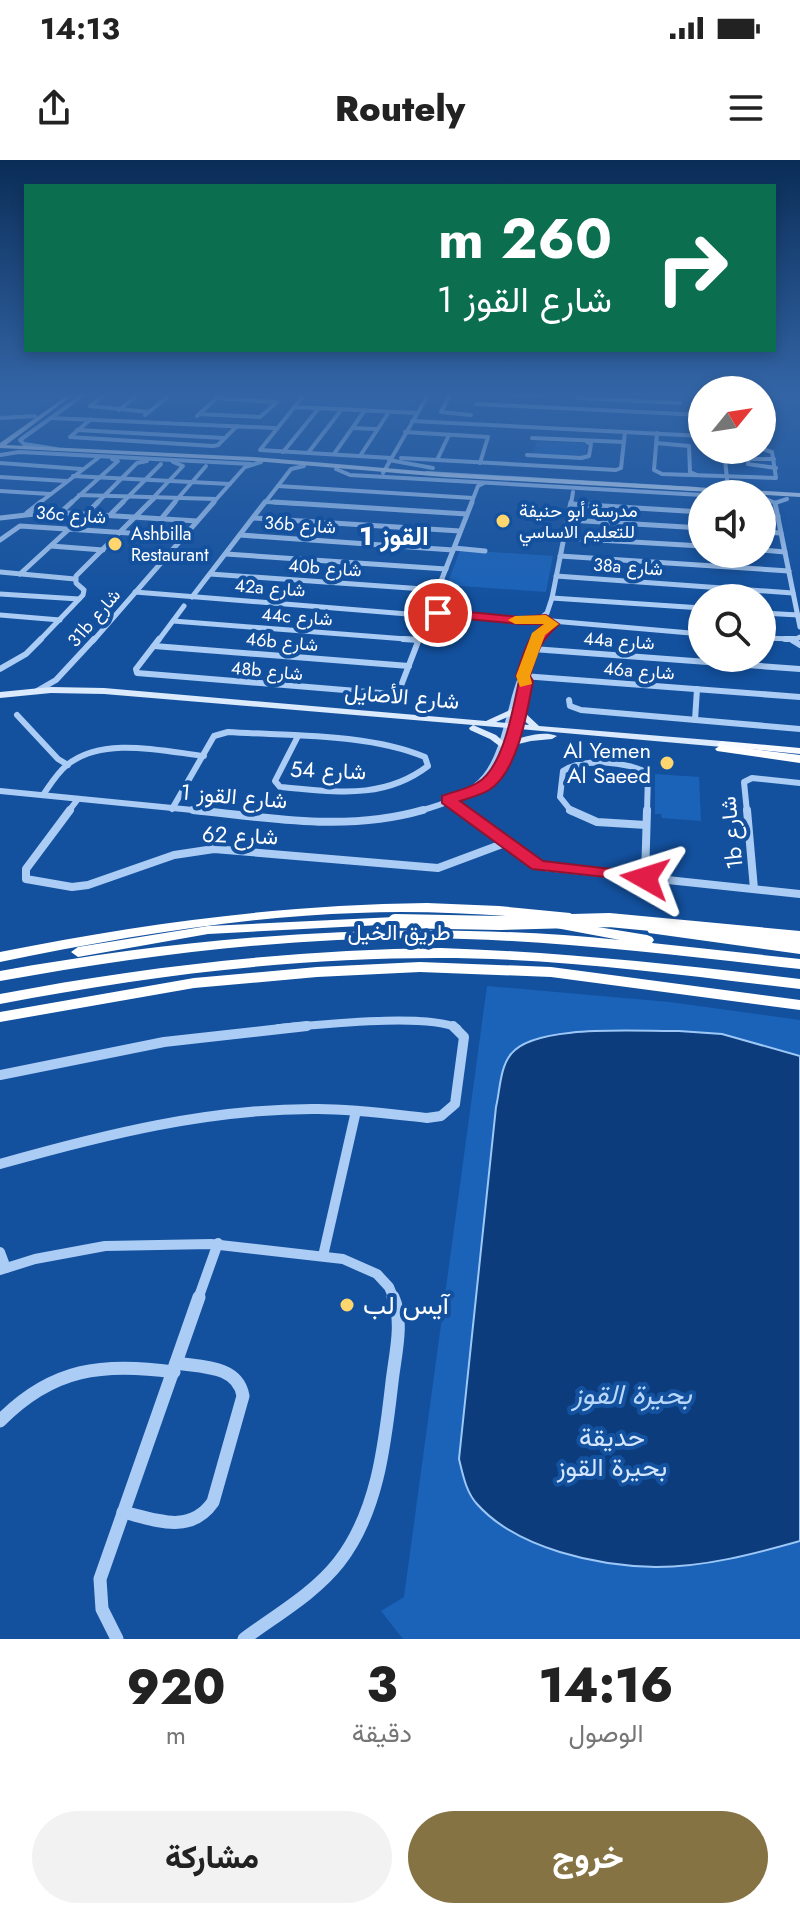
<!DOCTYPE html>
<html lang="ar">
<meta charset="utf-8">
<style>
:root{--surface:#fff;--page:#f2f2f2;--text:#222;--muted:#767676;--accent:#857344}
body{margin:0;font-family:Jost,Vazirmatn,sans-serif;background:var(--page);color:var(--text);direction:rtl;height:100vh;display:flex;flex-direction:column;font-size:30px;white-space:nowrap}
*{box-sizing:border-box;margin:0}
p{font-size:26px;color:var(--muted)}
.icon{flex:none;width:44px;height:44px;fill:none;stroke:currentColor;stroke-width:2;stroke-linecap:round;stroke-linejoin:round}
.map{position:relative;height:1479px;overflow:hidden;direction:ltr}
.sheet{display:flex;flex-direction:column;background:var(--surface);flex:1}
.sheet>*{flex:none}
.guide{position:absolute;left:24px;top:24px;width:752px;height:168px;border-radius:0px;box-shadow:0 4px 12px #0003;direction:rtl;background:#0b6e4f;color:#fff;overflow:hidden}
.needle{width:52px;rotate:60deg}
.tools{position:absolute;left:688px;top:216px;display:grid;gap:16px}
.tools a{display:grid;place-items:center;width:88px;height:88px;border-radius:50%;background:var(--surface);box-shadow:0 4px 12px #0003;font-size:40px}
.pin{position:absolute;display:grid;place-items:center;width:68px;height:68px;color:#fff;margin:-34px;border:4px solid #fff;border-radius:50%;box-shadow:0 2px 8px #0007}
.me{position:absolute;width:88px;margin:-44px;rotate:276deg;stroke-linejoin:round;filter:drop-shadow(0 0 6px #0008)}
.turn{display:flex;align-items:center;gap:28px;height:168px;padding:0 32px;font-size:36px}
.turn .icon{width:104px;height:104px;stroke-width:2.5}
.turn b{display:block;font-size:56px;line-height:68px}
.eta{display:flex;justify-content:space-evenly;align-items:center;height:136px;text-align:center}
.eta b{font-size:48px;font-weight:800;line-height:56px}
.primary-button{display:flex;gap:16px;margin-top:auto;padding:16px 32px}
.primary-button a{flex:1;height:92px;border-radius:48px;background:var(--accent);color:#fff;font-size:32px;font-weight:800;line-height:92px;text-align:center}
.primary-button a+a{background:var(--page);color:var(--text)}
.status{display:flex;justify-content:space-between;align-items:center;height:56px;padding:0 40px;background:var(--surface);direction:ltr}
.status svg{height:22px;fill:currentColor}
header{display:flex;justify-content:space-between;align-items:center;height:104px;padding:0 32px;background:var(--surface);font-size:36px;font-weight:800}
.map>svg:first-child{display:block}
.green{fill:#1b63b9}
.water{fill:#0c3c7b;stroke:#9dc7f7;stroke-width:2}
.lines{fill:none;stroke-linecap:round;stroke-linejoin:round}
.street-far5{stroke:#abccf4;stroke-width:4}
.street-far4{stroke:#abccf4;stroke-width:5}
.street-far3{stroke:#abccf4;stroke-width:6}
.street-far2{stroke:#abccf4;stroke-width:8}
.street-far1{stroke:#abccf4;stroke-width:10}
.street{stroke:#abccf4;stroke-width:13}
.secondary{fill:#dbeafd;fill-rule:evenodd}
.primary{fill:#f8fbff;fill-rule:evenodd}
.highway{fill:#fff;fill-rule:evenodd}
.highway-bridge{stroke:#fff;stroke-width:14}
.route{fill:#e11d48;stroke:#92132f;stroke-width:2}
.slow{fill:#f59e0b}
.poi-dot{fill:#ffd56e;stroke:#13519f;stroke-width:3}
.labels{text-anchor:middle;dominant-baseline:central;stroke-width:8;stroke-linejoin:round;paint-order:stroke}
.far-poi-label{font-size:18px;fill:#fff;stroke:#13519f;text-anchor:start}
.far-street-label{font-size:18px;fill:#fff;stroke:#13519f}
.street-label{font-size:22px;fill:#fff;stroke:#13519f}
.poi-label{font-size:22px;fill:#fff;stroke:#13519f;text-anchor:end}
.far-district-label{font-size:26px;font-weight:bold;fill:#fff;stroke:#13519f}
.near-poi-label{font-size:26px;fill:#fff;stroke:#13519f;text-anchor:start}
.near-park-label{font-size:26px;fill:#d4e7fe;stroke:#13519f}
.near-water-label{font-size:28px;font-style:italic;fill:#b8d7fa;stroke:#13519f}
</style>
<div class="status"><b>14:13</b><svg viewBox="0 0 49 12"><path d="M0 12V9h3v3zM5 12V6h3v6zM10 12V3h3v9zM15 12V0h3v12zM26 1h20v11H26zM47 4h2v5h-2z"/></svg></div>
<header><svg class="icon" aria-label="menu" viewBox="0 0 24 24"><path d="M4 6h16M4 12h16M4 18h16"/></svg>Routely<svg class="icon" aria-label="share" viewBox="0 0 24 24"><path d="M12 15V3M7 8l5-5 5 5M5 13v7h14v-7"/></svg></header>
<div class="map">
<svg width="800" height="1479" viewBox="0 0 800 1479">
<rect width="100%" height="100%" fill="#13519f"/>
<g class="green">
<path d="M0,235h59l-32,22 -27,-1z"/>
<path d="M308,235h111l-10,16 -110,-5z"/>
<path d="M537,281l47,2 3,1 -2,13 -52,-3z"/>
<path d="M460,390l93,6 -7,36 -99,-7z"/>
<path d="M655,614l44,3 2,44 -39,-3 -1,-4h-6z"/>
<path d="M487,826l182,16 131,18v619h-397l-22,-28 23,-14z"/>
</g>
<path class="water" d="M679,871l43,3 78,22v485c-46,13 -95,26 -144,26 -58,-1 -139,-18 -179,-63 -11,-12 -14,-29 -18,-45l37,-352c4,-17 4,-40 15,-53 24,-31 130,-22 168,-23z"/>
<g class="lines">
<g class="street-far5">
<path d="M304,235l-44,55 131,8"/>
<path d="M450,235l-9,17 30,3"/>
<path d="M510,235l29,1"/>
<path d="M577,238l103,5"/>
<path d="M476,244l226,11"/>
<path d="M90,246l59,6"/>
<path d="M90,246l15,-11"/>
<path d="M294,247l123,6"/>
<path d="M119,250l18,-15"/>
<path d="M199,254l61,3 17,-15 -61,-4"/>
<path d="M145,255l25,-20"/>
<path d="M197,256l22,-20"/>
<path d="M0,258l35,-2"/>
<path d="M51,258l224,10"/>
<path d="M91,259l-21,18 143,9 5,-1 19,-19"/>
<path d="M412,261l290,15"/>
<path d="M353,268l24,1"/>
<path d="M77,270l147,8"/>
<path d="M405,272l83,5 -8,26"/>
<path d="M657,273l-3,37 8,4 114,4 -4,-26 -10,-3"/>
<path d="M532,278l92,4"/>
<path d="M656,283l33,3 1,26 7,3"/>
<path d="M56,289l-32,-5 -4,-4 63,-45"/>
<path d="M724,290l4,38"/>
<path d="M283,292l36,-44"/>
<path d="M308,293l34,-44"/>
<path d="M334,294l31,-44"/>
<path d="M0,295l19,-3 232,12"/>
<path d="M527,295l54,3"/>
<path d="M360,296l29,-44"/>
<path d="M401,298l215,12 5,-2 4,-36"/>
<path d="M581,298l8,-2 2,-12 -4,-2"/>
<path d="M774,299h-25l-1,5 28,4"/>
<path d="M389,300l44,8"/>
<path d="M437,300l12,-25"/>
<path d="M0,303l81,6"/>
<path d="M336,309l14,6 352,20"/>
<path d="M383,313l45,-78"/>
<path d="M427,313l270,16"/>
<path d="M73,316l157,8"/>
<path d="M0,317l66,4"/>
<path d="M278,326l195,12"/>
<path d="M0,331l50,3"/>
<path d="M709,334l4,-1"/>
<path d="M79,335l137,4"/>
<path d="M762,337l13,6 12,-4"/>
<path d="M152,339l31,-33 -10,-4"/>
<path d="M266,342l42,2"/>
<path d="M38,344l60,-46"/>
<path d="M70,344l48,-43 -6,-2"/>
<path d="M96,344l41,-41 10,-2"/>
<path d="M121,344l40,-40"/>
<path d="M148,344l6,-5"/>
<path d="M173,344l33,-38"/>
<path d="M212,344l33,-37 16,-5"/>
<path d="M264,344l27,-35 13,-3"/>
<path d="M471,344l7,-18 6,-3"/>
<path d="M571,344h8"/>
<path d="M571,344l2,-12"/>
</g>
<g class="street-far4">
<path d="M274,342l193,12"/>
<path d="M775,343l25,124"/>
<path d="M571,344l131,8"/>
<path d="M27,353l14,-11"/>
<path d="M60,353l12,-11"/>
<path d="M86,354l12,-12"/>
<path d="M110,355l13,-13"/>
<path d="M762,355l16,1"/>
<path d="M0,358l52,-6 145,9"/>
<path d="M254,358l206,13"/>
<path d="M161,359l14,-17"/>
<path d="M568,360l134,8"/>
<path d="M762,372l19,1"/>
<path d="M240,375l213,15"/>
<path d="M564,378l138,8"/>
<path d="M0,380l20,-14 109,7"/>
<path d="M51,386l52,4"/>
<path d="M454,388l31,3"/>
<path d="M762,390l23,2"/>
<path d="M226,394l220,15"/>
<path d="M560,396l229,15"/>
<path d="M0,412l75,7"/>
<path d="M20,414l49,-45"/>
<path d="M210,414l228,16"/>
<path d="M556,416l237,17"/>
<path d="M135,432l285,23"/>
<path d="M0,434l79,5"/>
<path d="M192,437l73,-95"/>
<path d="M552,438l150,10"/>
<path d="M425,450l7,-6 40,-102"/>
<path d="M438,453l98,7"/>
<path d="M762,453l36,2"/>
<path d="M0,455l60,5"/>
<path d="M540,459l7,-6 5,-15 19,-96"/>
<path d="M173,461l246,19"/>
<path d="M552,461l150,13"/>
<path d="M762,478l31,1"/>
<path d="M39,481l44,-46 1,-5 -8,-7v-7l74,-74"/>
<path d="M93,481l121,-139"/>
<path d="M158,481l26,-35"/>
<path d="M419,481l6,-17 9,-6"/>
<path d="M536,481l12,-14"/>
<path d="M793,481l7,-4"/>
</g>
<g class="street-far3">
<path d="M159,479l-23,30 1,4 256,21 6,-3 20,-52"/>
<path d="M403,479l16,1"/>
<path d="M785,479h8"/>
<path d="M795,479l-3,1 8,5"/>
<path d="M154,486l255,20"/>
<path d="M533,489l267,20"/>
<path d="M0,509l26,-15 15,-15"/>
<path d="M523,516l277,21"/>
<path d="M37,531l19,-11 38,-41"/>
<path d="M569,540l1,6 11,4 219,19"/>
<path d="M17,555l41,44 10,6"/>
<path d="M695,560l2,-31"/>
<path d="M484,627c24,-18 43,-81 39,-111"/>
<path d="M0,631l213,21"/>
<path d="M43,635c7,-10 14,-22 24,-30 36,-29 95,-14 137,-9"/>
<path d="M448,640l16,12"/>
<path d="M172,649l42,-73 14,-4c61,4 140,1 197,25l3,9c-46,35 -95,25 -148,21l-5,-6 22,-43"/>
<path d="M68,652l10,-13"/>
<path d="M416,652c74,-20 79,-39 97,-108 5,-22 15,-45 24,-65"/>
<path d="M572,652l-12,-15 3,-26c21,-14 63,-9 85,2l-1,39"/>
<path d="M747,652l-3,-30 8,-4 48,5"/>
</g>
<g class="street-far2">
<path d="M70,650l-44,59v10l46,8 16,-2 86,-30 40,-6 224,19 67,-25"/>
<path d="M193,650c78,8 154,22 230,0"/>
<path d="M461,650l67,50 17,7 255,27"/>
<path d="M570,650l27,12 49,3"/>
<path d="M747,650l7,79"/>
<path d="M645,718l2,-68"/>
<path d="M279,868c40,-3 146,-15 178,0"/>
</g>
<g class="street-far1">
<path d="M0,915l164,-33 143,-16"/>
<path d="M0,1004c103,-29 210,-56 318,-55 36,0 73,5 109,9l14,-2 14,-12 9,-67 -11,-11"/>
<path d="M0,1092l6,16"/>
<path d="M323,1096l33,-145"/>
<path d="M0,1110l35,-11 70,-13 106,-2 132,15 34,15 12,13 5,12"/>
<path d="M198,1139l20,-56"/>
</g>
<g class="street">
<path d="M0,1261c52,-53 103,-59 174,-49"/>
<path d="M123,1352c33,8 67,23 90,-10l30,-106c-5,-31 -42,-29 -67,-33"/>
<path d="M117,1479l-15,-30 -2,-30 99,-282"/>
<path d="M244,1479c32,-24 70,-45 95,-77 39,-50 46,-119 53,-180 3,-27 12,-60 1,-85"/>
</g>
<g class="secondary">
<path d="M68,235h5l-67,50 247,12 191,16 356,20v4l-356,-20 -191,-16 -253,-13v-5z"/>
<path d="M51,527l53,1 382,33 26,-12 4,3 7,-1 16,15 183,15 5,3 -5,3 -249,-22 23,10 9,8c16,-5 36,-13 52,-7l-5,3 -21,2 -29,7 -12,-9 -20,-9 -1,-2 4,-3 -369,-31 -53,-1 -51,5v-6zM516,553l13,12 -33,-3 19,-8z"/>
</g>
<path class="primary" d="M722,581l78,7v6l-82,-8 -1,-2z"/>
<g class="highway">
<path d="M721,585l79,10v8l-83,-12 -2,-2z"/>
<path d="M427,743l72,3 71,7 7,4 -7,4c-71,-6 -142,-11 -213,-8 -121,4 -239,25 -357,49v-10c144,-29 280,-47 427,-49z"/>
<path d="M395,757l5,1 2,3 -2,3 -192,10 -130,23 -7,-5 7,-5 130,-21z"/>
<path d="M561,761l86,14 5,2 2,3 -2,3 148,16v10c-126,-14 -252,-30 -380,-31 -141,0 -281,18 -420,43v-10c208,-37 410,-52 620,-31l-64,-12 -2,-3 2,-3z"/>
<path d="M654,766l146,18v10l-151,-21 -2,-3 2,-3z"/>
<path d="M441,788c121,4 239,17 359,31v10c-120,-14 -240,-31 -362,-31 -148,0 -293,18 -438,46v-10c146,-28 292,-44 441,-46z"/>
<path d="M420,802l131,5 249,33v10l-249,-33 -131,-5 -103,5 -123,11 -194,34v-10l194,-34 123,-11z"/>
</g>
<path class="highway-bridge" d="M395,761l105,2 109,-3 191,18"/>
</g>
<linearGradient id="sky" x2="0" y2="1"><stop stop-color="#0a2d57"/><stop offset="0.53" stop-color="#3365a6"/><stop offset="1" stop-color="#3365a6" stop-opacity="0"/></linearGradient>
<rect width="800" height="442" fill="url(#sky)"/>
<path class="route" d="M438,449l82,8 26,-2 13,9c-20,19 -20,24 -29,52l3,5c-6,31 -15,91 -44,109 -8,5 -20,8 -29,11l83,60 102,12 9,5 -3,4 -119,-13 -90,-66v-7c11,-4 25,-7 35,-13 26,-14 36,-74 42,-102l-3,-5c7,-19 11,-41 28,-52h-24l-86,-8 -2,-3z"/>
<path class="slow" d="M546,455l13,9 -14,11 -15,41 2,8 -12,3 -4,-11 16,-43 12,-9h-29l-7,-4 7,-4z"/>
<g class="poi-dot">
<circle cx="503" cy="361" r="8"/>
<circle cx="115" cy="384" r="8"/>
<circle cx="667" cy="603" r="8"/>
<circle cx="347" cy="1145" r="8"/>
</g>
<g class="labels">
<g class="far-poi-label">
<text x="519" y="351">مدرسة أبو حنيفة<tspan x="519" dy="21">للتعليم الاساسي</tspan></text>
<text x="131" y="374">Ashbilla<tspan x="131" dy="21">Restaurant</tspan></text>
</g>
<g class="far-street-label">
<text transform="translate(71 355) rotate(4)">36c شارع</text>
<text transform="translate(300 365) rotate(4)">36b شارع</text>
<text transform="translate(628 407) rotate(4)">38a شارع</text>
<text transform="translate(325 408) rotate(4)">40b شارع</text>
<text transform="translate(270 428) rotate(4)">42a شارع</text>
<text transform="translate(297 457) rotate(4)">44c شارع</text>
<text transform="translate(94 458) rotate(-49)">31b شارع</text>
<text transform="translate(619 481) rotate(4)">44a شارع</text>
<text transform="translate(282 482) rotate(5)">46b شارع</text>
<text transform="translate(267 511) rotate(5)">48b شارع</text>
<text transform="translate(639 511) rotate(4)">46a شارع</text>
</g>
<g class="street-label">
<text transform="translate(402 536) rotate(5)">شارع الأصايل</text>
<text transform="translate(328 610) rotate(2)">شارع 54</text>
<text transform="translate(234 636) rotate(5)">شارع القوز 1</text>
<text transform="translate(731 673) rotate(-96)">1b شارع</text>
<text transform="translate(240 675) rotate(2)">شارع 62</text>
<text x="399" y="772">طريق الخيل</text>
</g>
<g class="poi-label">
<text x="651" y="590">Al Yemen<tspan x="651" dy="25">Al Saeed</tspan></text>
</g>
<g class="far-district-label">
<text x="394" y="376">القوز 1</text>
</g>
<g class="near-poi-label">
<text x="363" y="1145">آيس لب</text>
</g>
<g class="near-park-label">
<text x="612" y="1277">حديقة<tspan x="612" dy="30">بحيرة القوز</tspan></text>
</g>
<g class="near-water-label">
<text x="632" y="1234">بحيرة القوز</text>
</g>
</g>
</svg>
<div class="tools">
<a><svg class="needle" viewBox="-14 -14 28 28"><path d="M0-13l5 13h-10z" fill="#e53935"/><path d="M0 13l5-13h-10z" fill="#767676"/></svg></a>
<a><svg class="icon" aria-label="sound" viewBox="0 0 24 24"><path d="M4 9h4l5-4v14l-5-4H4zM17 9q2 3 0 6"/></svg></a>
<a><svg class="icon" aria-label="search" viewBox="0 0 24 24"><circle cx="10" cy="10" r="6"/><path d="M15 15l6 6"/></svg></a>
</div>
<div class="pin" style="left:438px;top:453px;background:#d93025"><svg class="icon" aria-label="arrive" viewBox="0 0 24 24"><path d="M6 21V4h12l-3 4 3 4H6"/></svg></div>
<svg class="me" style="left:645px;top:718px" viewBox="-20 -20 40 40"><path d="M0-17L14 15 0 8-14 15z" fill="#e11d48" stroke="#fff" stroke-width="4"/></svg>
<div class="guide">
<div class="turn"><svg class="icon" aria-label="right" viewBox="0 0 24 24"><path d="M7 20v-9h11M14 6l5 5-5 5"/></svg><div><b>260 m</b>شارع القوز 1</div></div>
</div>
</div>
<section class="sheet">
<div class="eta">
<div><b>14:16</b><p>الوصول</p></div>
<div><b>3</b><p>دقيقة</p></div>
<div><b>920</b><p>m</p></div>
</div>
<div class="primary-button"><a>خروج</a><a>مشاركة</a></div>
</section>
